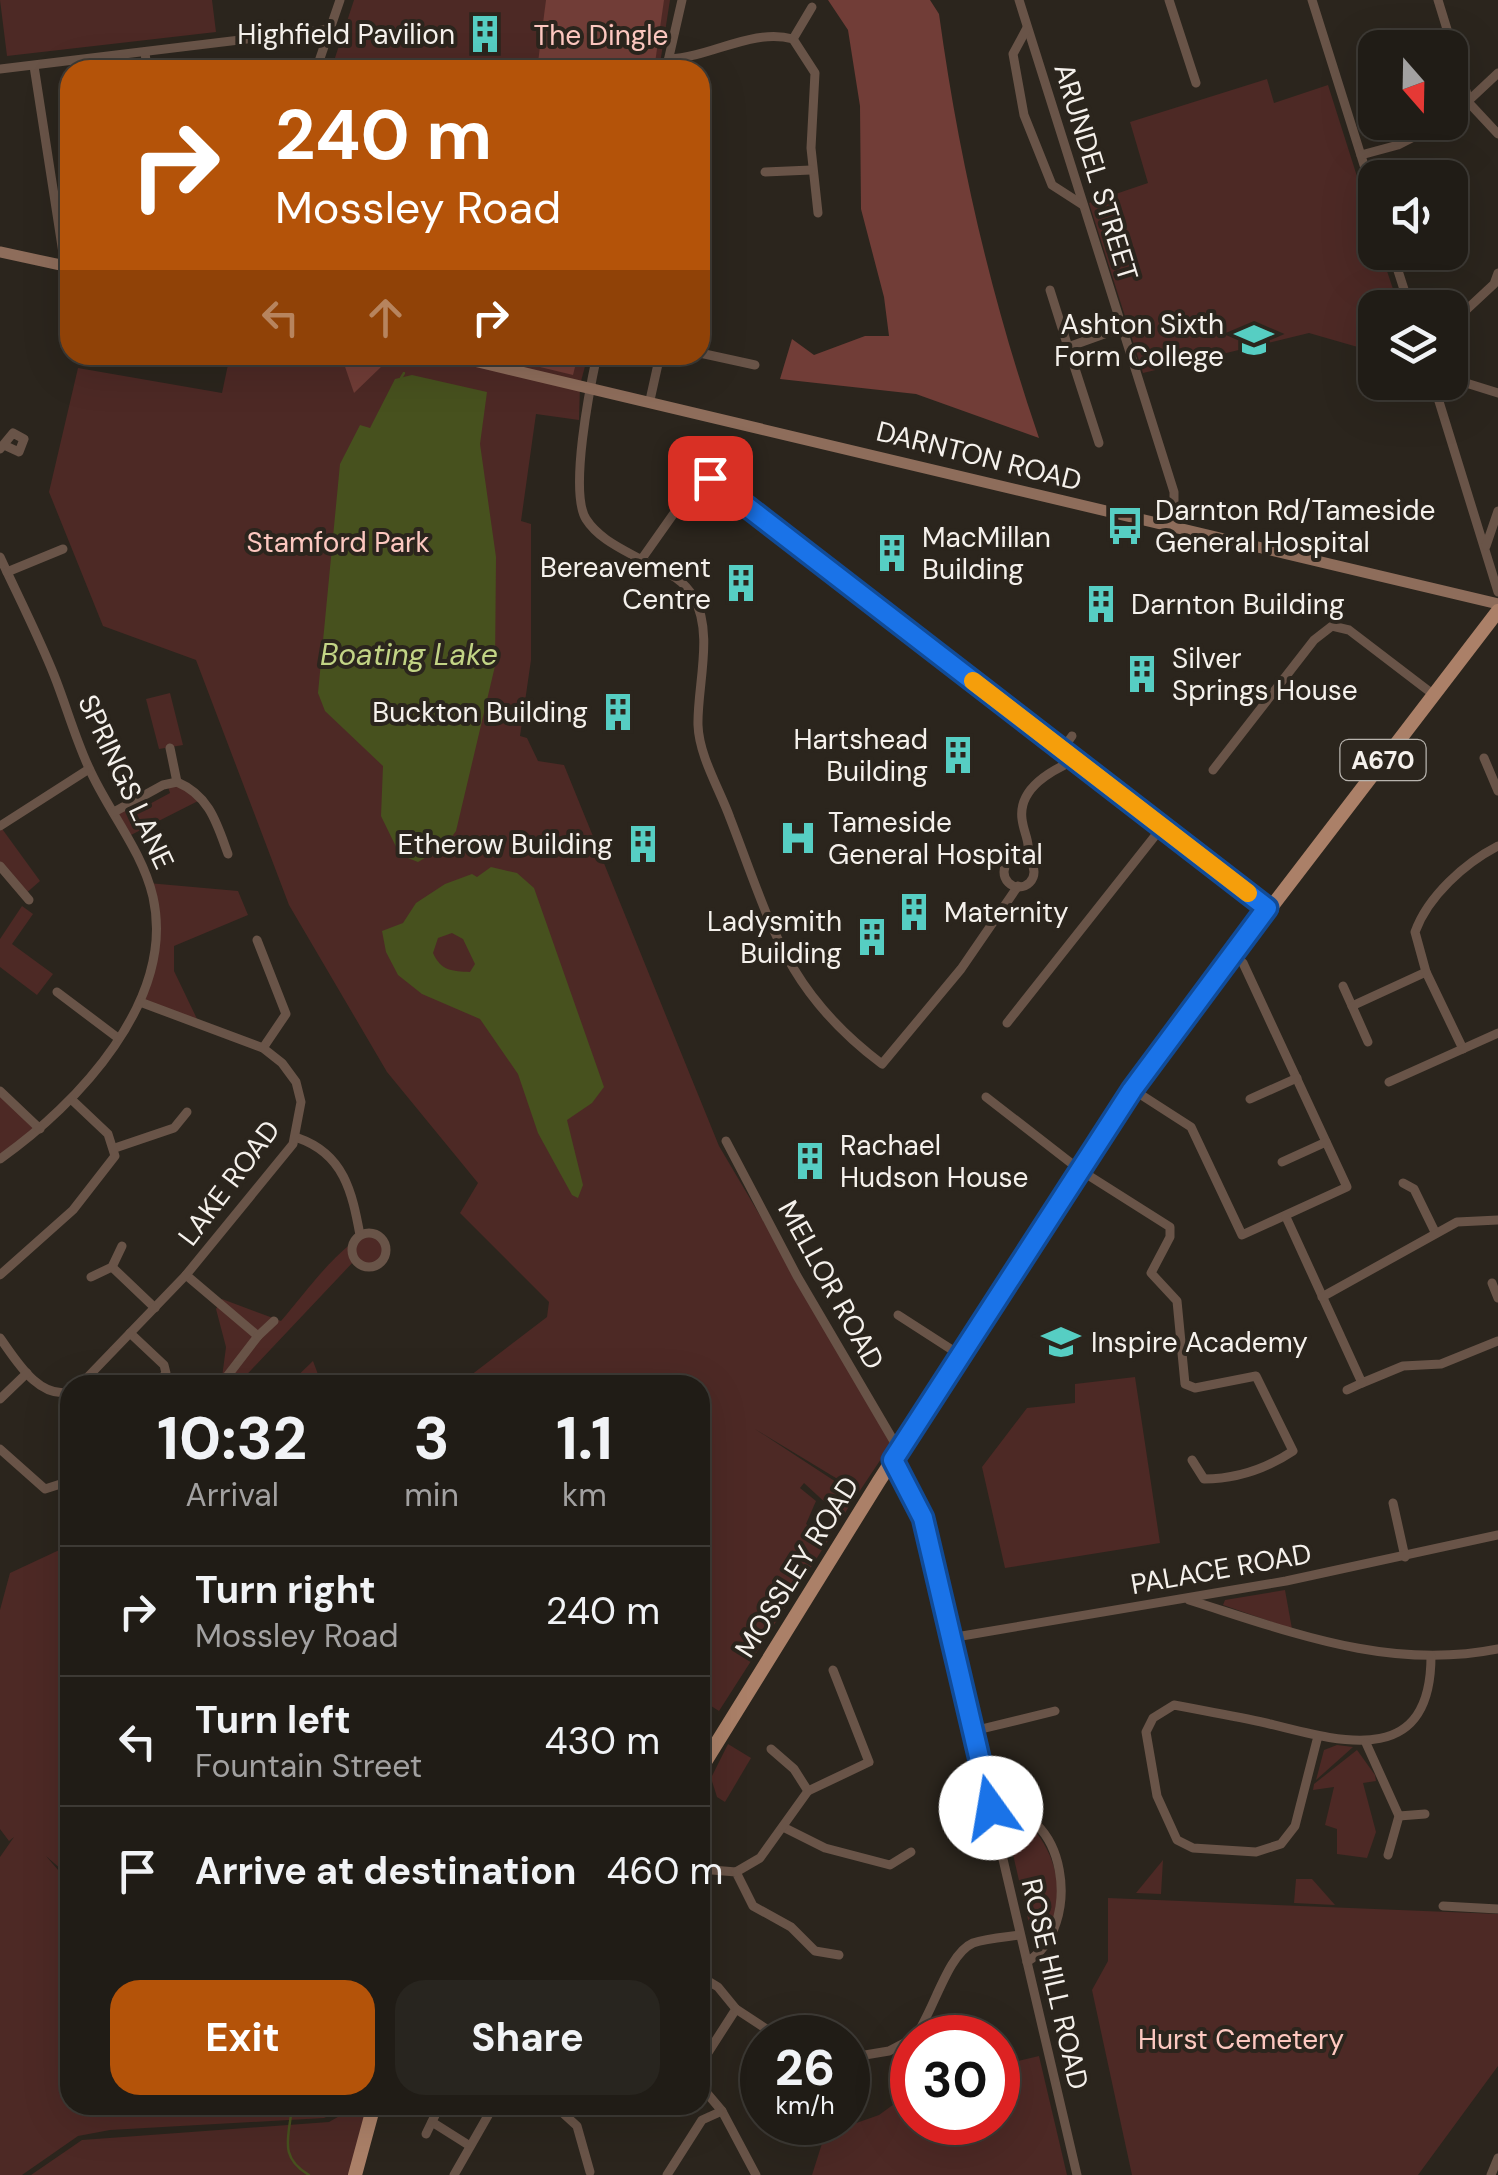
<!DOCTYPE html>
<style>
:root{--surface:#201c16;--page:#28251f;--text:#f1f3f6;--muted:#a2a1a1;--line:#3d3a35;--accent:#b45309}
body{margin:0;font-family:"DM Sans",sans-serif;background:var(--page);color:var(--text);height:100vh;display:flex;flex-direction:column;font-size:38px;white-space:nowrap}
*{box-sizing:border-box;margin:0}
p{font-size:32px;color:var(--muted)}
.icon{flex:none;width:55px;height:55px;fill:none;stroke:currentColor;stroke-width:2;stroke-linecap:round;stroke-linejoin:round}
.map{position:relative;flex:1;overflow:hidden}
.panel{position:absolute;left:60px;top:1375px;width:650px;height:740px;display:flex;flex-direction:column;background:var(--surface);border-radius:30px;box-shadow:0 10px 40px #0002,0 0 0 2px var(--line)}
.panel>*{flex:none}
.hud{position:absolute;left:60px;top:60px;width:650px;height:305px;border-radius:30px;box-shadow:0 10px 40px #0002,0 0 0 2px var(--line);background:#b45309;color:#fff;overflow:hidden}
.needle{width:65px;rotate:160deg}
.tools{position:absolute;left:1358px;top:30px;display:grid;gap:20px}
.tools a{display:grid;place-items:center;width:110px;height:110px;border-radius:20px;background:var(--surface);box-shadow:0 10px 40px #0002,0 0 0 2px var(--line);font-size:50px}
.speed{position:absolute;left:740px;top:2015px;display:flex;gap:20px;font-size:50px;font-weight:700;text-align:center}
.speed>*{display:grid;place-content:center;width:130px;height:130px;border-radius:50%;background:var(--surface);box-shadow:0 10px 40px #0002,0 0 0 2px var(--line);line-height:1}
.speed small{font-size:25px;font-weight:400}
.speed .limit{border:15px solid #d22;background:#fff;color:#111}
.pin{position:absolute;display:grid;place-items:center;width:85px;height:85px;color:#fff;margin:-42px;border-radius:20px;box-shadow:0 5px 15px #0006}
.me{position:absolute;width:110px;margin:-55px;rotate:347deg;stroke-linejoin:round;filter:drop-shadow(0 0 8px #0008)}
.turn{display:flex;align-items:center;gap:35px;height:210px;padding:0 50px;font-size:45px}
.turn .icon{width:130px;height:130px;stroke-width:2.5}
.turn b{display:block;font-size:70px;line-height:85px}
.lanes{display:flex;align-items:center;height:95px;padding:0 50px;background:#0003;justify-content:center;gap:50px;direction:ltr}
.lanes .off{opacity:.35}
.eta{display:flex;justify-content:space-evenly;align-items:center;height:170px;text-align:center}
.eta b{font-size:60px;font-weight:700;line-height:70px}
.action{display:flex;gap:20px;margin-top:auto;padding:20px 50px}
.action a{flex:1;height:115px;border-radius:30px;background:var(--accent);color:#fff;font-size:40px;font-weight:700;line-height:115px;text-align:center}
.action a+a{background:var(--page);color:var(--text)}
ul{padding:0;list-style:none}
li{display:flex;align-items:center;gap:30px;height:130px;padding:0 50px;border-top:2px solid var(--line)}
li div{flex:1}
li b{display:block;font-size:38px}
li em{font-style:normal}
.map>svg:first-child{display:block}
.green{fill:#4d2925}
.forest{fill:#713d37}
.water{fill:#47511e;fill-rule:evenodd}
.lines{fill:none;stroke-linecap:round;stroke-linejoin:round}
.stream{stroke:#47511e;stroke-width:2.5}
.street{stroke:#695448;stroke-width:9}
.secondary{stroke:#8e6d5b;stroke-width:11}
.primary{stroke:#ab8068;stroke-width:14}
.route-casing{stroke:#114b97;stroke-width:25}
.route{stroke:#1a73e8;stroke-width:18}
.slow{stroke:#f59e0b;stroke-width:18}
.labels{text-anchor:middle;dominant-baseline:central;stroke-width:8;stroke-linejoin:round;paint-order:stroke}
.shield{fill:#2b251d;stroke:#b8b4ae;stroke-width:2.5}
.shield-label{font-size:25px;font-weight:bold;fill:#f5f1ec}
.poi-label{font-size:28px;fill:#f5f1ec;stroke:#2b251d;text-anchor:start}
.park-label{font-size:28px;fill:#fdc8c0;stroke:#2b251d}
.street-label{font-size:28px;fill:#f5f1ec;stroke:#2b251d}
.water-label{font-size:30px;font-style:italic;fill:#c2d485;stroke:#2b251d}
</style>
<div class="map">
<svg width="1498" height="2175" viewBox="0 0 1498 2175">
<rect width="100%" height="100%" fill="#2b251d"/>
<g class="green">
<path d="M0,0h212l4,32 -209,24z"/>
<path d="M354,0h316l-11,70h-328z"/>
<path d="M1267,79l7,24 54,-18 47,148v19l6,1 18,54 -24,1v44l-66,-19 -166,40 -54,-170 59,-20 -18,-61z"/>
<path d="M230,355h358l-8,30 -1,35 -43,-6 -15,107 10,3v136l-11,76 7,2 11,23 26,4 155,381 174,295 -34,51 -104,-63 101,66 -14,23 -38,-35 -4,5 16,13 -10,23 23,15 -110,172 -19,-12v-314h-242l89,-68 2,-15 -89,-89 18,-30 -91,-111 -98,-167 -93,-245 -93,-34 -54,-134 29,-124 144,25z"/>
<path d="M170,693l13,52 -24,4 -13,-50z"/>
<path d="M177,782l25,17 -75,38 -13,-25 21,-13 9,8 26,-14 -3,-9z"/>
<path d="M0,826l40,55 -16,14 -24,-29z"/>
<path d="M148,883l90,8 10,24 -74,31v25l24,50 -58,-19 17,-49z"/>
<path d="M22,906l11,8 -21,30 41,30 -16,21 -37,-28v-28z"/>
<path d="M0,1091l40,38 -40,30z"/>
<path d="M376,1234l10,12 -4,14 -13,7 -14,-7 -118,125h-16l5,-38 -10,-38 6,-10 59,22c19,-21 68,-91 95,-87z"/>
<path d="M313,1361l9,24h-34z"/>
<path d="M1135,1377l25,166 -155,25 -23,-101 45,-59 48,-5v-19z"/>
<path d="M70,1545v332l-24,-21 24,28v221h280l-26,13 -214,12 -32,6 -56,39h-22v-318l14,-20 -5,4 -9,-12v-219l10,-37z"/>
<path d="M1285,1590l7,39 -69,-24 2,-5z"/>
<path d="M728,1744l23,14 -26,44 -8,-5 -6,-19z"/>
<path d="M1337,1745l16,2 -37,33 8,-30z"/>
<path d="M1357,1750l18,25 1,6 -13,2 13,49 -9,26 -30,-4v-25l-12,-4 9,-38 -21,3 1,-6z"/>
<path d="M1010,1816c46,9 67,105 29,131l-5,-2 -29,-125z"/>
<path d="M1163,1860l-2,34 -25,-1z"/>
<path d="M1296,1879h16l23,26 -41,-2z"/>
<path d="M1108,1898l390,16v152l-80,109h-286l-40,-185 16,-29z"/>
<path d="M1039,2056l28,119h-255l13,-41 54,-19 33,-24v31h86v-56z"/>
<path d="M359,2105h9l-17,70h-320l51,-35 247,-18z"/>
</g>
<g class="forest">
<path d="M546,0h118l-10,70h-117z"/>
<path d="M828,0h102l9,14c20,146 52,284 100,424l-123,-44 -136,-15 12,-40 22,16 51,-19h24l-5,-39 -23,-88 -1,-103 -12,-76z"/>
<path d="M341,355h42l-1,11 -28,27z"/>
<path d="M490,355h88l-5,20z"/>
</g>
<g class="water">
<path d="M412,375l75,17 -7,52 16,113 -1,109 -39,165 -11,15 -27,16 -18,-7 -19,-39 2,-50 -58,-55 -7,-18 22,-229 20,-39 10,3 25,-49z"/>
<path d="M491,867l26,6 17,15 70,199 -12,16 -25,17 16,65 -5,13 -6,-3 -34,-62 -20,-59 -38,-55 -58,-25 -24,-19 -12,-23 -4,-21 21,-8 13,-20 29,-19 27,-10 5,3zM452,933l11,6 12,25 -5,8c-18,-1 -29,-1 -37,-19l5,-15z"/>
</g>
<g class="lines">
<g class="stream">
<path d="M401,378l3,-5"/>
<path d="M292,2105c-2,31 -15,51 17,70"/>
</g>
<g class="street">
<path d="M1019,0l155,492v38"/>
<path d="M1169,0l27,83"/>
<path d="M1312,0l63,200"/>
<path d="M1438,0l32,104 28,30"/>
<path d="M1027,28l-14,26 11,61 28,70 31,20"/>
<path d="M793,39l19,-32"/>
<path d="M145,52l2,18"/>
<path d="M669,59c43,-2 83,-31 124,-20l22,34 -4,75 7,65"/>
<path d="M34,66l31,200"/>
<path d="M0,69l330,-40"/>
<path d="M316,70l24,-70"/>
<path d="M666,70l16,-70"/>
<path d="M1450,118l48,-45"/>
<path d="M1361,155l37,-10 45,-23"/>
<path d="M765,172l46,-2"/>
<path d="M1392,252l18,56"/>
<path d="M1050,290l18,57"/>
<path d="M1450,325l44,-41 4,-11"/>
<path d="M700,353l55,12"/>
<path d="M597,355c-7,32 -28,137 -11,164 12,19 34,29 54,40 21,11 42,17 54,39 20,35 3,89 4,127 1,31 22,65 32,93 41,106 55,173 152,246l79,-95 57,-83"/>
<path d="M1450,378l48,15"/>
<path d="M1433,382l65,210"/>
<path d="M650,400l10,-45"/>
<path d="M1099,443l-31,-96 53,-19"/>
<path d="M0,449l13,-16 11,6 -5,13 -13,-6"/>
<path d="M1486,546l12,-35"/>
<path d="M0,557c18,39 38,78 54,118 12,30 21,63 35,93 19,43 53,82 64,129 23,103 -75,207 -153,262"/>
<path d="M641,560l55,-78 14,-4 557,430"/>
<path d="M7,572l56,-23"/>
<path d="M1062,750l10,-14"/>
<path d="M1484,758l14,33"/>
<path d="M1213,770l101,-130 18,-14 17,4 85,65"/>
<path d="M177,782c33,14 40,42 51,72"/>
<path d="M114,812l49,-27 14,-3 -7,-34"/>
<path d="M0,826l89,-57"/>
<circle cx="1019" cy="872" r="15"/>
<path d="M1027,859c4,-18 -3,-24 -5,-40 -4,-31 30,-49 53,-59"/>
<path d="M0,866l29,34"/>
<path d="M257,940l29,74 -23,34"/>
<path d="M1343,986l9,20"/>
<path d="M57,992l61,46"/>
<path d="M1007,1023l155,-196"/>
<path d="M1368,1042l-16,-36 74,-34"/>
<path d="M1463,1049l-37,-77 -11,-40c13,-36 50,-69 83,-86"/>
<path d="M1389,1082l109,-49"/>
<path d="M1132,1089l59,38 51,108 105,-48 -104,-224 -11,-9"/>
<path d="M0,1091l40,38"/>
<path d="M986,1097l94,73 90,57v10l-19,36 26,28 8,83 10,4 61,-12 37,75c-27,18 -57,28 -89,28l-12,-19"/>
<path d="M1250,1099l47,-21"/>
<path d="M298,1138c46,16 54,54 62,97"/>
<path d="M726,1141l71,135 102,174"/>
<path d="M115,1148l59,-20 13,-16"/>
<path d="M1282,1162l44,-20"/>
<path d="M1403,1183l11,6 21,43"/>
<path d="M1286,1217l76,166 41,-17 38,-2 57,-23"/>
<circle cx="369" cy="1250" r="17"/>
<path d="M112,1267l43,41"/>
<path d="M0,1275l73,-65 42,-54 -7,-22 -37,-35"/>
<path d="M186,1275l72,61 -33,43"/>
<path d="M91,1277l21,-10 10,-21"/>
<path d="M1492,1283l6,15"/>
<path d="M1322,1297l135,-75 41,-2"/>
<path d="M898,1315l62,40"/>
<path d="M130,1333l34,32 2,8 -9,12"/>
<path d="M258,1336l16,-15"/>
<path d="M0,1338c16,22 38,61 70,54"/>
<path d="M80,1385l106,-110 107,-131 8,-42 -5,-20 -14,-19 -19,-15 -123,-46"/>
<path d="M1347,1390l15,-7"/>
<path d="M0,1399l27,-26"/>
<path d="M0,1449l45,40 25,-8"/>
<path d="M893,1459l30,59 154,657"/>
<path d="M1393,1503l12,54"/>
<path d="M1189,1600c102,32 200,71 309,49"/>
<path d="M950,1638l336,-57 212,-46"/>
<path d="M973,1731l82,-20"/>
<path d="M1318,1736l-23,90 -14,18 -25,8 -63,-4 -16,-8 -20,-44 -11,-64 7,-14 21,-13c31,6 62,11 92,18 75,19 165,46 165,-67"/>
<path d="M1366,1743l33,73 -11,39"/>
<path d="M808,1791l61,-29 -36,-92"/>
<path d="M991,1808c77,-5 93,119 36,154"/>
<path d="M1399,1816l26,-2"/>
<path d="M783,1827l42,21 65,17 21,-13"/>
<path d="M700,1869l36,3 17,34 38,21 24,24 24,4"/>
<path d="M736,1872l24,-14 48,-67 -14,-22 -23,-20"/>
<path d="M1443,1906l55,3"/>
<path d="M700,1976l18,11 18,22 -36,56"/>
<path d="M736,2009l44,29"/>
<path d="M914,2038c19,-24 33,-84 59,-95 14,-5 33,-6 47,-8"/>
<path d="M859,2056l30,-5 23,-12"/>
<path d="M700,2085l22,26 34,64"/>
<path d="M554,2105l23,21 13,46"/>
<path d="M432,2122l38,24"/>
<path d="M426,2134l14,-29"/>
<path d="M454,2175l40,-70"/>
<path d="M667,2175l35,-55 20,-9"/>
<path d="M1491,2175l7,-17"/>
</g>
<g class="secondary">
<path d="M0,252l70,15"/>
<path d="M449,355l1049,249"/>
</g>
<g class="primary">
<path d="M700,1770l179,-289 253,-392 366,-478"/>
<path d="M355,2175l19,-70"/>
</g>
</g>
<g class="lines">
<g class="route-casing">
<path id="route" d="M710,478l557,430 -135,182 -239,370 30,58 68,290"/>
</g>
<use href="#route" class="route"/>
<path class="slow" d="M973,681l275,212"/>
</g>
<defs>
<g id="building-bare" transform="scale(3)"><path d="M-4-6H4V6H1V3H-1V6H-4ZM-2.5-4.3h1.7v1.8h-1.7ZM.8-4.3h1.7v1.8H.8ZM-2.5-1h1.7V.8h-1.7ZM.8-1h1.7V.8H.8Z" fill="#56cec3" stroke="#2b251d" stroke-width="2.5" paint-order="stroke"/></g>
<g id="university-bare" transform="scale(3)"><path d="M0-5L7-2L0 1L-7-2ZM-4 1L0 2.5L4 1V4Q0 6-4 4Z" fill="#56cec3" stroke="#2b251d" stroke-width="2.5" paint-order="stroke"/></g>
<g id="bus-bare" transform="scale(3)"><path d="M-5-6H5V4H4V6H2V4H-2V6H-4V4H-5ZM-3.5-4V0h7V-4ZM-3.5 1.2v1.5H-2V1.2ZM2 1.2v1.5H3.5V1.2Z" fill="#56cec3" stroke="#2b251d" stroke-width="2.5" paint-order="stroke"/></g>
<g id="hospital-bare" transform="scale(3)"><path d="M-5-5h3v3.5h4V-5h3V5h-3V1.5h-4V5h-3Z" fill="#56cec3" stroke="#2b251d" stroke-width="2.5" paint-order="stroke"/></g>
<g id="school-bare" transform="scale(3)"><path d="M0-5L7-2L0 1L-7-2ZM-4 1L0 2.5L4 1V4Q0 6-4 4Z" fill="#56cec3" stroke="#2b251d" stroke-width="2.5" paint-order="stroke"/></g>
</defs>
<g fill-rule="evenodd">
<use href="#building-bare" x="485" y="34"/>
<use href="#university-bare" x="1254" y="340"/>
<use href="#bus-bare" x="1125" y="526"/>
<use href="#building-bare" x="892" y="553"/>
<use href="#building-bare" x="741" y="583"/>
<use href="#building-bare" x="1101" y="604"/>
<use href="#building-bare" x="1142" y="674"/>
<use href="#building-bare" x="618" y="712"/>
<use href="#building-bare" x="958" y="755"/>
<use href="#hospital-bare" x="798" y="838"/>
<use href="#building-bare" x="643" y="844"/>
<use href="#building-bare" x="914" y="912"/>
<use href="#building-bare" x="872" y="937"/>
<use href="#building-bare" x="810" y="1161"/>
<use href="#school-bare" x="1061" y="1342"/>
</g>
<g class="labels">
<rect class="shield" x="1340.5" y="740" width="85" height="40" rx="8"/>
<g class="shield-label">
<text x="1383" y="760">A670</text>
</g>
<g class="poi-label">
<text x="455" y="34" text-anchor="end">Highfield Pavilion</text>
<text x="1224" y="324" text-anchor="end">Ashton Sixth<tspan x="1224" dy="32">Form College</tspan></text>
<text x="1155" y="510">Darnton Rd/Tameside<tspan x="1155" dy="32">General Hospital</tspan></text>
<text x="922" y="537">MacMillan<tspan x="922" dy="32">Building</tspan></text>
<text x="711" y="567" text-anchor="end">Bereavement<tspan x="711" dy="32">Centre</tspan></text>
<text x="1131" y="604">Darnton Building</text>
<text x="1172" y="658">Silver<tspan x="1172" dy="32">Springs House</tspan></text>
<text x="588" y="712" text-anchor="end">Buckton Building</text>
<text x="928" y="739" text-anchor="end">Hartshead<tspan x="928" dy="32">Building</tspan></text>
<text x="828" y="822">Tameside<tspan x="828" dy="32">General Hospital</tspan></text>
<text x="613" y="844" text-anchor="end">Etherow Building</text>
<text x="944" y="912">Maternity</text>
<text x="842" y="921" text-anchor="end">Ladysmith<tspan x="842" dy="32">Building</tspan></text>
<text x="840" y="1145">Rachael<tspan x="840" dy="32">Hudson House</tspan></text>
<text x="1091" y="1342">Inspire Academy</text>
</g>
<g class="park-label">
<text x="601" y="35">The Dingle</text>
<text x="338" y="542">Stamford Park</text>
<text x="1241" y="2039">Hurst Cemetery</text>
</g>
<g class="street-label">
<text transform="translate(1096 172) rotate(73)">ARUNDEL STREET</text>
<text transform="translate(979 456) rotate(14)">DARNTON ROAD</text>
<text transform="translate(126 782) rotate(65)">SPRINGS LANE</text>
<text transform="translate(229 1183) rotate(-53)">LAKE ROAD</text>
<text transform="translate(831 1285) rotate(61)">MELLOR ROAD</text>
<text transform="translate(797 1567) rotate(-58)">MOSSLEY ROAD</text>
<text transform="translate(1221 1569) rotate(-10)">PALACE ROAD</text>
<text transform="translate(1055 1984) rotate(77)">ROSE HILL ROAD</text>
</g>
<g class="water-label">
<text x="409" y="654">Boating Lake</text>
</g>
</g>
</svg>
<div class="tools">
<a><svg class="needle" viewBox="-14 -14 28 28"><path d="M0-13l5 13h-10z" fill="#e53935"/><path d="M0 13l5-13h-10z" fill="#a2a1a1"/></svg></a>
<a><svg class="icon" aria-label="sound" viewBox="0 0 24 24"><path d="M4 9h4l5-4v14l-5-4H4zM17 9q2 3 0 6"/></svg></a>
<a><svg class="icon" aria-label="layers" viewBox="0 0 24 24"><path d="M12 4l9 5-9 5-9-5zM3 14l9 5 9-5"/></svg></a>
</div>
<div class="speed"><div>26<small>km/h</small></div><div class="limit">30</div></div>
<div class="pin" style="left:710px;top:478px;background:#d93025"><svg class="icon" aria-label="arrive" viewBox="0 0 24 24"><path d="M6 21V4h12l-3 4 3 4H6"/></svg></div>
<svg class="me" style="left:991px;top:1808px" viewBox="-20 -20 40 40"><circle r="19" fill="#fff"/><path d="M0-13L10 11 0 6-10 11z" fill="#1a73e8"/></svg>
<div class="hud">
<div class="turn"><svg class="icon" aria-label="right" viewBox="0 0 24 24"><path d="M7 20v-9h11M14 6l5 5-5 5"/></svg><div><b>240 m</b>Mossley Road</div></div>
<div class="lanes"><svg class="icon off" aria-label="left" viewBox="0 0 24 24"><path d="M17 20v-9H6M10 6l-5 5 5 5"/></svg><svg class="icon off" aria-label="ahead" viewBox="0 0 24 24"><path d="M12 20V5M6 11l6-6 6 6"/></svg><svg class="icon" aria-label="right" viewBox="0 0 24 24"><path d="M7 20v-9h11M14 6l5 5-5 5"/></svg></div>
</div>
<section class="panel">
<div class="eta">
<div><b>10:32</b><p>Arrival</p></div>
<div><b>3</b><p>min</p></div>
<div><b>1.1</b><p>km</p></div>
</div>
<ul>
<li><svg class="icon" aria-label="right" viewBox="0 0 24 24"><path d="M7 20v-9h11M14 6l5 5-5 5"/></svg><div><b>Turn right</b><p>Mossley Road</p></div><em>240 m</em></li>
<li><svg class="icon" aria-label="left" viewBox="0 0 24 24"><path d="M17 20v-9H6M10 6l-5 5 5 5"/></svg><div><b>Turn left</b><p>Fountain Street</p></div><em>430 m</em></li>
<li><svg class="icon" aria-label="arrive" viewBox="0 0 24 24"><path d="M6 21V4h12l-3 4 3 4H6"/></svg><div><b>Arrive at destination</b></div><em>460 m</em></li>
</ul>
<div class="action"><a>Exit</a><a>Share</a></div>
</section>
</div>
